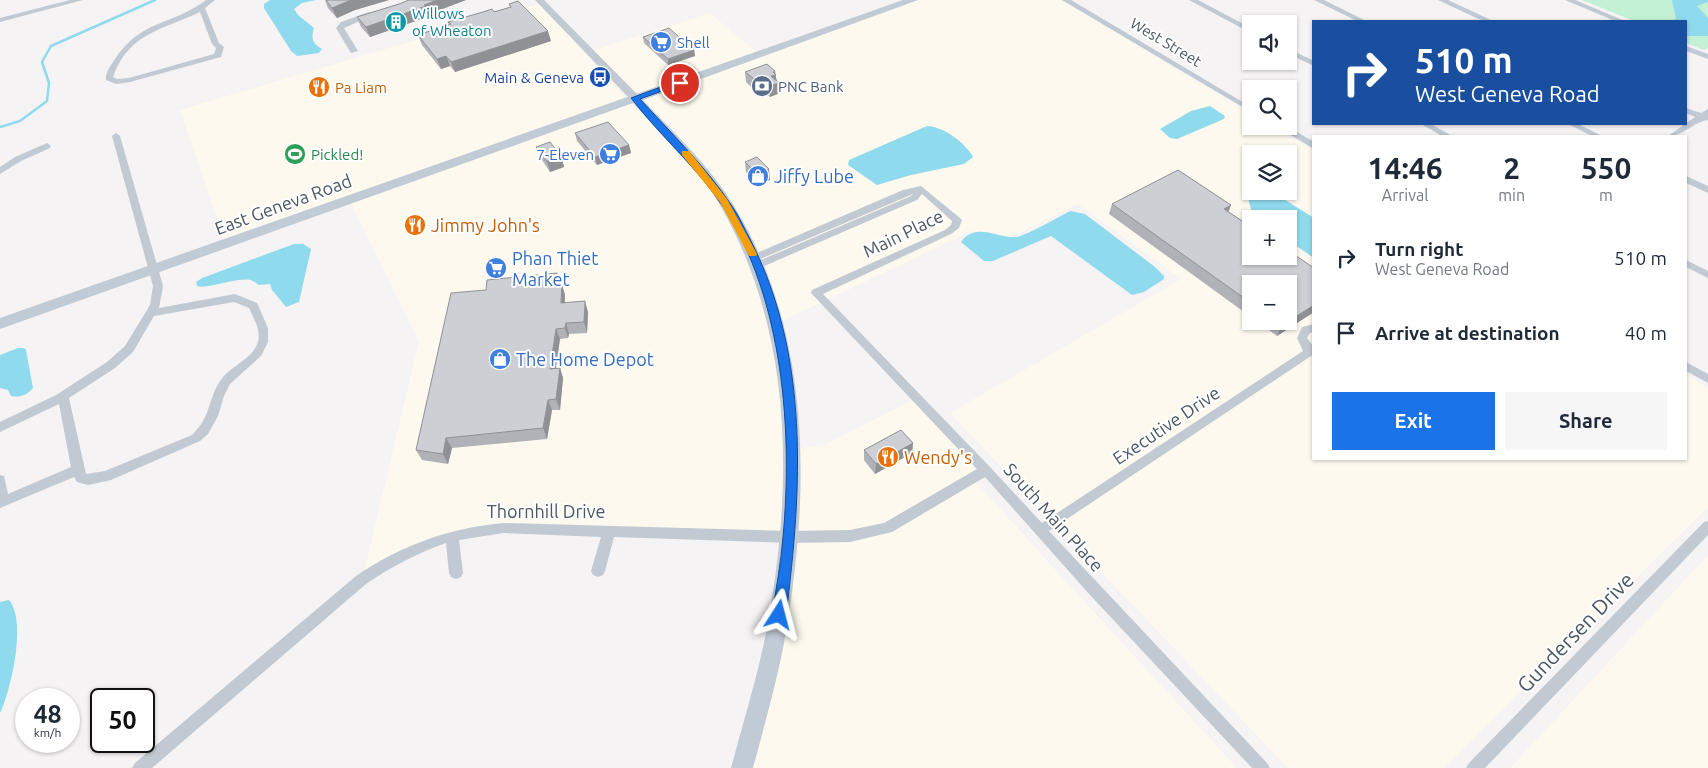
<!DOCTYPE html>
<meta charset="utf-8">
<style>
:root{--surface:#fff;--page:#f6f6f7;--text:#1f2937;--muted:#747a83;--accent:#1a73e8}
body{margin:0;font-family:Ubuntu,sans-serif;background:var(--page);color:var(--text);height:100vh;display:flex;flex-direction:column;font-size:19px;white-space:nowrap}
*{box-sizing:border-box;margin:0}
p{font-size:16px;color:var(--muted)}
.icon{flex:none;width:28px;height:28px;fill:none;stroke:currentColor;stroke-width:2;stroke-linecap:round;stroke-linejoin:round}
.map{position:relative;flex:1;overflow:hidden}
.sheet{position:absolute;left:1312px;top:135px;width:375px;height:325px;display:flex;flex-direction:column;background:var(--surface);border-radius:0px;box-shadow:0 1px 4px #0004}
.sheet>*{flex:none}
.top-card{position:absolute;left:1312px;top:20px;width:375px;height:105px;border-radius:0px;box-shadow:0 1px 4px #0004;background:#1a4fa0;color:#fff;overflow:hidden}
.controls{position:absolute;left:1242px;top:15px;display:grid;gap:10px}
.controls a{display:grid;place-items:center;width:55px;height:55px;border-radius:0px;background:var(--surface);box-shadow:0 1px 4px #0004;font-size:25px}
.speed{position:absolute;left:15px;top:688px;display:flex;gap:10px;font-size:25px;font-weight:700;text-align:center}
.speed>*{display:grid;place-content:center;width:65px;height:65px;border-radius:50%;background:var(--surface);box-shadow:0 1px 4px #0004;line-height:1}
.speed small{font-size:12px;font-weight:400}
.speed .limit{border:2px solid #111;border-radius:8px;background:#fff;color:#111}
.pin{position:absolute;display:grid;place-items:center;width:42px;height:42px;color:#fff;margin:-21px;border:2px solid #fff;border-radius:50%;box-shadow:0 1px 5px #0007}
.me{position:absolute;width:55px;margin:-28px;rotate:9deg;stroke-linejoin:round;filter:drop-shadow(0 0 4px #0008)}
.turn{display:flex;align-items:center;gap:18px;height:105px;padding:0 20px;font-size:22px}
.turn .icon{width:65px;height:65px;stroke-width:2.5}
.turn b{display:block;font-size:35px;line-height:42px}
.eta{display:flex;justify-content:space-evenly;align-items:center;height:85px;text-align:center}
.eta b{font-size:30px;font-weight:700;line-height:35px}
.button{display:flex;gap:10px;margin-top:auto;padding:10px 20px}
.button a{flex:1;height:58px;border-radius:0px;background:var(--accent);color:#fff;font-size:20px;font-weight:700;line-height:58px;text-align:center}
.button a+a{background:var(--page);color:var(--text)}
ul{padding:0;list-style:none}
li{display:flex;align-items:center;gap:15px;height:75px;padding:0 20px}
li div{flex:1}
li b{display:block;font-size:19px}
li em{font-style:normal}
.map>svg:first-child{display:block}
.commercial{fill:#fdf9ef;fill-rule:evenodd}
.green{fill:#c3f1d5}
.water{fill:#90daee}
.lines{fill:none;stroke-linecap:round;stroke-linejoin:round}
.stream{stroke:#90daee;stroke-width:2.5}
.minor{fill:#c1cad2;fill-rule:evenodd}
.tertiary{fill:#c1cad2;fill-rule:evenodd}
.secondary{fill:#c1cbd6;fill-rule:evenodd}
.wall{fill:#b0b2b7}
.shaded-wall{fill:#909195}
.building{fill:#cdcfd5;stroke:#909195}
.route{fill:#1a73e8;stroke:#114b97}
.slow{fill:#f59e0b}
.labels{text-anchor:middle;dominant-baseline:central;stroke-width:4;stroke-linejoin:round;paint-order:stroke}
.far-culture-label{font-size:15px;fill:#0d838f;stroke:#fff;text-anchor:start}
.far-shop-label{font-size:15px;fill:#366cbe;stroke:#fff;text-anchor:start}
.far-street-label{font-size:15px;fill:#4a5661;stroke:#fff}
.far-transit-label{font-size:15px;fill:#164399;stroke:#fff;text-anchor:end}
.far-service-label{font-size:15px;fill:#4e5e75;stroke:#fff;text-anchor:start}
.far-food-label{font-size:15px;fill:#c56008;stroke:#fff;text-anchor:start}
.far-leisure-label{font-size:15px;fill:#27864d;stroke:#fff;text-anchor:start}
.shop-label{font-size:18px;fill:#366cbe;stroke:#fff;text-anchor:start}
.street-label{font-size:18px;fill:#4a5661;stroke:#fff}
.food-label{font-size:18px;fill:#c56008;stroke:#fff;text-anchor:start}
.near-street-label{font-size:21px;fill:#4a5661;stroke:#fff}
</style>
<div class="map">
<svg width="1708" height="768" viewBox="0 0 1708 768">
<rect width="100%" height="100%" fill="#f5f3f3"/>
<g class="commercial">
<path d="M919,0h142l190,114v12h21l42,25v308h372v-84l22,13v119l-264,261h-156l-338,-355 231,-134 -103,-75 -68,34 -38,-7 -194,92 -44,-113 -93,-110zM1251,154h38v37h-38zM1251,219h38v37h-38zM1251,284h38v37h-38z"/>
<path d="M541,3l86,97 -402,142 -45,-132z"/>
<path d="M710,13l49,41 -125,44 -42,-47z"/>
<path d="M631,102l78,84 22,34 22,45 32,132 3,135h-333l-92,44 56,-235 -69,-139z"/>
<path d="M915,399l49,55 12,18 -80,48 -37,11h-63l-1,-82 29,-4z"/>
<path d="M975,481l75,83 187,204h-493l51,-230 69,-1z"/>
<path d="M1708,555v213h-198z"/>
</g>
<path class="green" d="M1582,0h126v48l-4,2 -18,-7v-22h-52z"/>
<g class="water">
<path d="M270,0h46l-14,3 -8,6 4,6 16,13c-3,11 -2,15 8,21l-3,4 -22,3 -6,-5 -27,-43v-4z"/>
<path d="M1672,0h36v2l-11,4 11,12v18h-22v-15h-13l3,-3z"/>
<path d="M1210,106l15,10 -1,3 -47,20 -7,-1 -10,-9 31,-18z"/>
<path d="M927,126c15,0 39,17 46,31l-9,7 -53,11 -34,10 -29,-20 1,-5z"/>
<path d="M1255,191h16l43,27v40l-25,-17v-22h-35l-7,-24z"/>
<path d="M1070,211l15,3 70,53 9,9v3l-20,13 -12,3 -81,-59 -58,25h-9l-23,-19c15,-21 37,-3 56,-5 10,-2 42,-20 53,-26z"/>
<path d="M294,244h9l8,5 -12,53 -13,5 -14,-17 -2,-6 -11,1c-2,-1 -4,-3 -6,-4 -11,-6 -45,9 -56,5l-1,-4 6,-4z"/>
<path d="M18,348h6l2,2 7,38c-6,7 -13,10 -22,8l-3,-6 -8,-2v-33z"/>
<path d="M9,600c18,21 2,90 -9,113v-111z"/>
</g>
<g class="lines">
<path class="stream" d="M0,127l20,-6 27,-20 2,-18 -7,-21 9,-16 104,-46"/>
<g class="minor">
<path d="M70,0h13l-83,22v-4z"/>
<path d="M206,0h9l-10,8 14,35 5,4 -3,10 -91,25 -14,2 -10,-4c-1,-6 3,-12 7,-18 28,-44 57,-35 93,-62zM200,12l12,32 4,4 -2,6 -85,24 -12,1 -4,-2c16,-45 50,-47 87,-65z"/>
<path d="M1062,0h9l180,107v5z"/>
<path d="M1189,0h9l53,28v5z"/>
<path d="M1314,0h10l42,21h-9z"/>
<path d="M1438,0h10l45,21h-10z"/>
<path d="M1565,0h10l50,21h-10z"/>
<path d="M369,12l7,2 -32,14 14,23 -7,2 -15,-25 5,-6z"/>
<path d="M1686,46l22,8v5l-22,-8z"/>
<path d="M1289,49l25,12v5l-25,-12z"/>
<path d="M1686,108l15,5 7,-4v11c-15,2 -24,16 -40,16l27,-19 -9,-4z"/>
<path d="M1421,124h10l21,12h-10z"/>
<path d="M1568,124h10l24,12h-10z"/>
<path d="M1276,126h11l27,16v7z"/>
<path d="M116,133l4,3 43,150 -4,22 76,-14 22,9 11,25v14l-7,14 -31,28 -6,12 -6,20 -10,18 -8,7 -89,39 -23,5 -11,-3 -3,-5 -74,31v-33l4,1 4,18 63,-27 -12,-63 -59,28v-10l56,-27 51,-33 18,-16 25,-41 3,-19 -41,-150zM234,302l15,6c5,11 12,22 9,34 -5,16 -25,23 -35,35 -16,20 -10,38 -31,58l-87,36 -19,3 -17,-76 46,-30 18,-16 21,-36z"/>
<path d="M47,143l4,3 -1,2 -29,13 -21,13v-7l15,-10z"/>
<path d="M1686,176l22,10v7l-22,-10z"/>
<path d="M921,186l39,32 2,2 -3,8 -8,6 -128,60 167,173 52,56 261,-172 -6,-13 5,-11 12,-3v8l-4,1 -3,5 7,9v10l-3,-1 -262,175 218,232 3,5h-18l-162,-173 -105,-118 -93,55 -42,10 -60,1 -176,-6 -9,34 -2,4 -5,2 -5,-2 -2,-4 10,-34 -97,-4 -45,7 4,33 -2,4 -5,2 -5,-2 -2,-4 -3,-30c-29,10 -55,24 -80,41l-214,184h-20l3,-5 221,-187c46,-31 93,-48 148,-53l286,8 60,-1 34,-7 93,-54 -166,-176 1,-3 133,-60 6,-5 1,-4 -30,-27 -5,6 -155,67h-8l-1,-2 1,-2 157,-67 2,-2 -155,66 -4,1 -5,-3 1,-2 153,-66z"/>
<path d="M1686,260l22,11v7l-22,-11z"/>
<path d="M1686,362l22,12v9l-22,-12z"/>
<path d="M1708,521v14l-223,233h-19l3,-5 235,-241z"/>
</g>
<path class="tertiary" d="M535,0h9l95,96v4h-8z"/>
<path class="secondary" d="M903,0h15l-275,100c32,34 67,66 91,106 78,127 76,284 52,426 -8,46 -21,91 -33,136h-22c12,-45 26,-90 35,-135 27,-142 29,-297 -45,-426 -22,-39 -57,-71 -88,-104l-633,226v-11z"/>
</g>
<g class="wall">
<path d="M325,0h64l-34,10 -18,8 -9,-10z"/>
<path d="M409,0h57l-37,14 1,2 -60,21 -9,-10 -4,-10 42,-13z"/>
<path d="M509,4l42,37 -96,31 -5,-6 -9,3 -19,-24 -4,-10 31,-10 -1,-3 46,-10 16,-5z"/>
<path d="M643,37l51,13 1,6 -27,9 -24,-22z"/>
<path d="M745,72l30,2 5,19 -10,4 -7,-7h-9l-8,-8z"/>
<path d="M575,133l54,12 2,8 -34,12 -20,-24z"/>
<path d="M536,147l25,9 3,11 -14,5 -10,-15z"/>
<path d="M745,162l25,18 -12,4 -12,-12z"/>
<path d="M1112,204l117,8 85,56v44l-37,24 -20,-15h32l-38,-37v33l-142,-103z"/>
<path d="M557,273l3,12h2l3,10v7l23,10 -1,21 -18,1 -1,4 -8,1 -4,29h4l3,10 -3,32h-8l-5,29 -95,9 -4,16 -26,-4 -6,-10 70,-160z"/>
<path d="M913,443l-1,10 -37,21 -11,-14v-10z"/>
</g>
<g class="shaded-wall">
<path d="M351,0h38l-34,10 -18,8 -5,-10z"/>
<path d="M437,0h29l-37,14 1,2 -60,21 -4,-10z"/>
<path d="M548,31l3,10 -96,31 -4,-10z"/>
<path d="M694,50l1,6 -27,9v-6z"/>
<path d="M446,56l4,10 -9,3 -4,-10z"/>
<path d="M775,71l2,13 2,-1 1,10 -10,4 -1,-11 2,-10 2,-4z"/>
<path d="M629,145l2,8 -34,12 -2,-8z"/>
<path d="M561,156l3,11 -14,5 -3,-11z"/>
<path d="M769,169l1,11 -12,4 -1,-10z"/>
<path d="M1231,205l-4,11 -3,-7z"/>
<path d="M557,273l3,11 -1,12 -4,-11z"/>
<path d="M562,285l3,10 -1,18 -3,-10z"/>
<path d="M585,301l3,11 -1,21 -3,-11z"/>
<path d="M1314,305v7l-37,24 5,-11z"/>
<path d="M566,323l3,11 -1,4 -3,-10z"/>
<path d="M556,329l4,10 -6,40 -4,-10z"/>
<path d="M560,368l3,10 -3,32 -4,-11z"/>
<path d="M548,400l4,10 -5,29 -4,-11z"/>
<path d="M446,438l6,10 -4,16 -5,-10z"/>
<path d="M913,443l-1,10 -37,21 1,-10z"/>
</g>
<g class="building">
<path d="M326,0h25l-19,8z"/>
<path d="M409,0h28l-13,5 2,1 -60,21 -9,-10 42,-13z"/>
<path d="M518,1l30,30 -97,31 -5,-6 -9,3 -19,-24 33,-11 -3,-2 35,-10 9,-3 2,3 17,-5 -2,-3z"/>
<path d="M669,28l25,22 -26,9 -25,-22z"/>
<path d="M767,64l8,7 -2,1 3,3 -5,1 8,7 -10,3 -7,-6 -8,-1 -9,-7z"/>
<path d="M608,122l21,23 -34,12 -20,-24z"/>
<path d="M550,142l11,14 -14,5 -11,-14z"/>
<path d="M757,157l12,12 -12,5 -12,-12z"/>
<path d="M1178,170l53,35 -7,4 27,18v29h38v-5l25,17v37l-25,16v-37h-38v19l-139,-99z"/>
<path d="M557,273l-2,12h7l-1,18 24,-2 -1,21 -18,1 -1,5 -9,1 -6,40 10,-1 -4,31 -8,1 -5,28 -97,10 -3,16 -27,-4 35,-157 35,-3 1,-10z"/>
<path d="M1276,321h12l-6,4z"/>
<path d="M901,430l12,13 -37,21 -12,-14z"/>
</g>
<path class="route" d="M677,81l7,2 -44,16c32,35 66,68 92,107 7,10 12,22 18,33 60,117 52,250 36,376l-2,5 -5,1 -5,-1 -2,-5c4,-26 9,-52 11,-78 10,-106 0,-238 -59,-329 -27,-41 -64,-72 -93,-110z"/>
<path class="slow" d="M682,151h7l38,48 30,55 -1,2h-7l-29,-54 -38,-47z"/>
<defs>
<g id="building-disc" transform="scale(1.125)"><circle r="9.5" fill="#0f9aa8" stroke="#fff"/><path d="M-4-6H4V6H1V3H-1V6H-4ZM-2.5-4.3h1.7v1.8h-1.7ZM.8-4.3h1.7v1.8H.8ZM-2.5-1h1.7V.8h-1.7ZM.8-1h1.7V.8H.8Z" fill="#fff"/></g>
<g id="supermarket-disc" transform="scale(1.125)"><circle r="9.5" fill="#3f7fe0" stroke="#fff"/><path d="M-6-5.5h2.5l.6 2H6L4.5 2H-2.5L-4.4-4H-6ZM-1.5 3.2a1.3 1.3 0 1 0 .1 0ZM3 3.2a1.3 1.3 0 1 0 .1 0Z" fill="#fff"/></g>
<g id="bus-disc" transform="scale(1.125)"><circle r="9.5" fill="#1a4fb4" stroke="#fff"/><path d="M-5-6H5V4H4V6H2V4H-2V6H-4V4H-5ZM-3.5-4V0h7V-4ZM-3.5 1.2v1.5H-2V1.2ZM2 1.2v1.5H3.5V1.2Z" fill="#fff"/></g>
<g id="bank-disc" transform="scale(1.125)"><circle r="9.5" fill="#5c6f8a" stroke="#fff"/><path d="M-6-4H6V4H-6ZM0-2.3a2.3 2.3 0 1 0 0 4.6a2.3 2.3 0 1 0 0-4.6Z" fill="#fff"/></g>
<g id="restaurant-disc" transform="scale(1.125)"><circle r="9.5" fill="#e8710a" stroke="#fff"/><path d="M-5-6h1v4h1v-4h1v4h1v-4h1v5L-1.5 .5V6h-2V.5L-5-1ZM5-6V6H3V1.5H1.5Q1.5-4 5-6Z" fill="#fff"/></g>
<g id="stadium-disc" transform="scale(1.125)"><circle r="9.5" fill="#2e9e5b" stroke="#fff"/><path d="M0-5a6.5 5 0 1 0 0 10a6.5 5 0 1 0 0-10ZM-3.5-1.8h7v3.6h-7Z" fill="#fff"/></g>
<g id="shop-disc" transform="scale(1.125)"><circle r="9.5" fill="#3f7fe0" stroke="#fff"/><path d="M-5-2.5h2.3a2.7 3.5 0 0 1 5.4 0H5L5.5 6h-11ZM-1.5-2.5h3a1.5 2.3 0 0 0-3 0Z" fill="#fff"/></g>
</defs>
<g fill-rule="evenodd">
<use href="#building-disc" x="396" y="22"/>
<use href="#supermarket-disc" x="661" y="42"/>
<use href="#bus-disc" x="600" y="77"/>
<use href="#bank-disc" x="762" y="86"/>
<use href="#restaurant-disc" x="319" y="87"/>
<use href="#stadium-disc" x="295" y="154"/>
<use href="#supermarket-disc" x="610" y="154"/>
<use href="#shop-disc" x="758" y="176"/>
<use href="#restaurant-disc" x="415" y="225"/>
<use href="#supermarket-disc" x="496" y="268"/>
<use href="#shop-disc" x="500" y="359"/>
<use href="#restaurant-disc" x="888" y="457"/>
</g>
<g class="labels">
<g class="far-culture-label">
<text x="412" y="13">Willows<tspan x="412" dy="17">of Wheaton</tspan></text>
</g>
<g class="far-shop-label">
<text x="677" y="42">Shell</text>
<text x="594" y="154" text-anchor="end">7-Eleven</text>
</g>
<g class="far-street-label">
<text transform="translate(1166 42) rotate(31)">West Street</text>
</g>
<g class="far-transit-label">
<text x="584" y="77">Main &amp; Geneva</text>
</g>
<g class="far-service-label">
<text x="778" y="86">PNC Bank</text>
</g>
<g class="far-food-label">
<text x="335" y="87">Pa Liam</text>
</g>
<g class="far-leisure-label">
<text x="311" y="154">Pickled!</text>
</g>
<g class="shop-label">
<text x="774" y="176">Jiffy Lube</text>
<text x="512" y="258">Phan Thiet<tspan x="512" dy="21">Market</tspan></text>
<text x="516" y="359">The Home Depot</text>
</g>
<g class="street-label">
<text transform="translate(283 204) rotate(-20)">East Geneva Road</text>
<text transform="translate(903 233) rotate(-26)">Main Place</text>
<text transform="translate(1166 425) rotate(-34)">Executive Drive</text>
<text x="546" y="511">Thornhill Drive</text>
<text transform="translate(1054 517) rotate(48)">South Main Place</text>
</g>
<g class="food-label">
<text x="431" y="225">Jimmy John's</text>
<text x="904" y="457">Wendy's</text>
</g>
<g class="near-street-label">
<text transform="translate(1575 632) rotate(-46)">Gundersen Drive</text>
</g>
</g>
</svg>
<div class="controls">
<a><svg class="icon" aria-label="sound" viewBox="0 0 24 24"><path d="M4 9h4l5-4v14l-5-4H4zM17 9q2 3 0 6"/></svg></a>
<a><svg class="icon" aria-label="search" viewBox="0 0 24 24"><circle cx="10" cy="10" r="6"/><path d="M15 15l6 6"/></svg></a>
<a><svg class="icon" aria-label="layers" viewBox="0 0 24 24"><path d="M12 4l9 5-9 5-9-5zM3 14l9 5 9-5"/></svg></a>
<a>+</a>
<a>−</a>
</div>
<div class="speed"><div>48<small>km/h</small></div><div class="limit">50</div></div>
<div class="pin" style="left:680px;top:83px;background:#d93025"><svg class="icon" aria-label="arrive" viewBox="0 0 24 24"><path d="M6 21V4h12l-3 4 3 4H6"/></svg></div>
<svg class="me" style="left:779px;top:615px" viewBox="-20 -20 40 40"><path d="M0-17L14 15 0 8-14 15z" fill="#1a73e8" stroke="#fff" stroke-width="4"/></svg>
<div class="top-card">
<div class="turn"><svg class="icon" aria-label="right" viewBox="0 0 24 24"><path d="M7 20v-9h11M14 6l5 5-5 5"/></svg><div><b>510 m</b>West Geneva Road</div></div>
</div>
<section class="sheet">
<div class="eta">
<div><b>14:46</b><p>Arrival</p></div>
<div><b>2</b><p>min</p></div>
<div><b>550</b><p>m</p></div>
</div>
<ul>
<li><svg class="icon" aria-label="right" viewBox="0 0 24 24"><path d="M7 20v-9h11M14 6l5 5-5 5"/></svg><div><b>Turn right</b><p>West Geneva Road</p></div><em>510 m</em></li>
<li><svg class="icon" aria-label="arrive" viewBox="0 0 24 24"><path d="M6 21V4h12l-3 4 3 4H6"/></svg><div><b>Arrive at destination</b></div><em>40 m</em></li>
</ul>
<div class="button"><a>Exit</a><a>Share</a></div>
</section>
</div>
